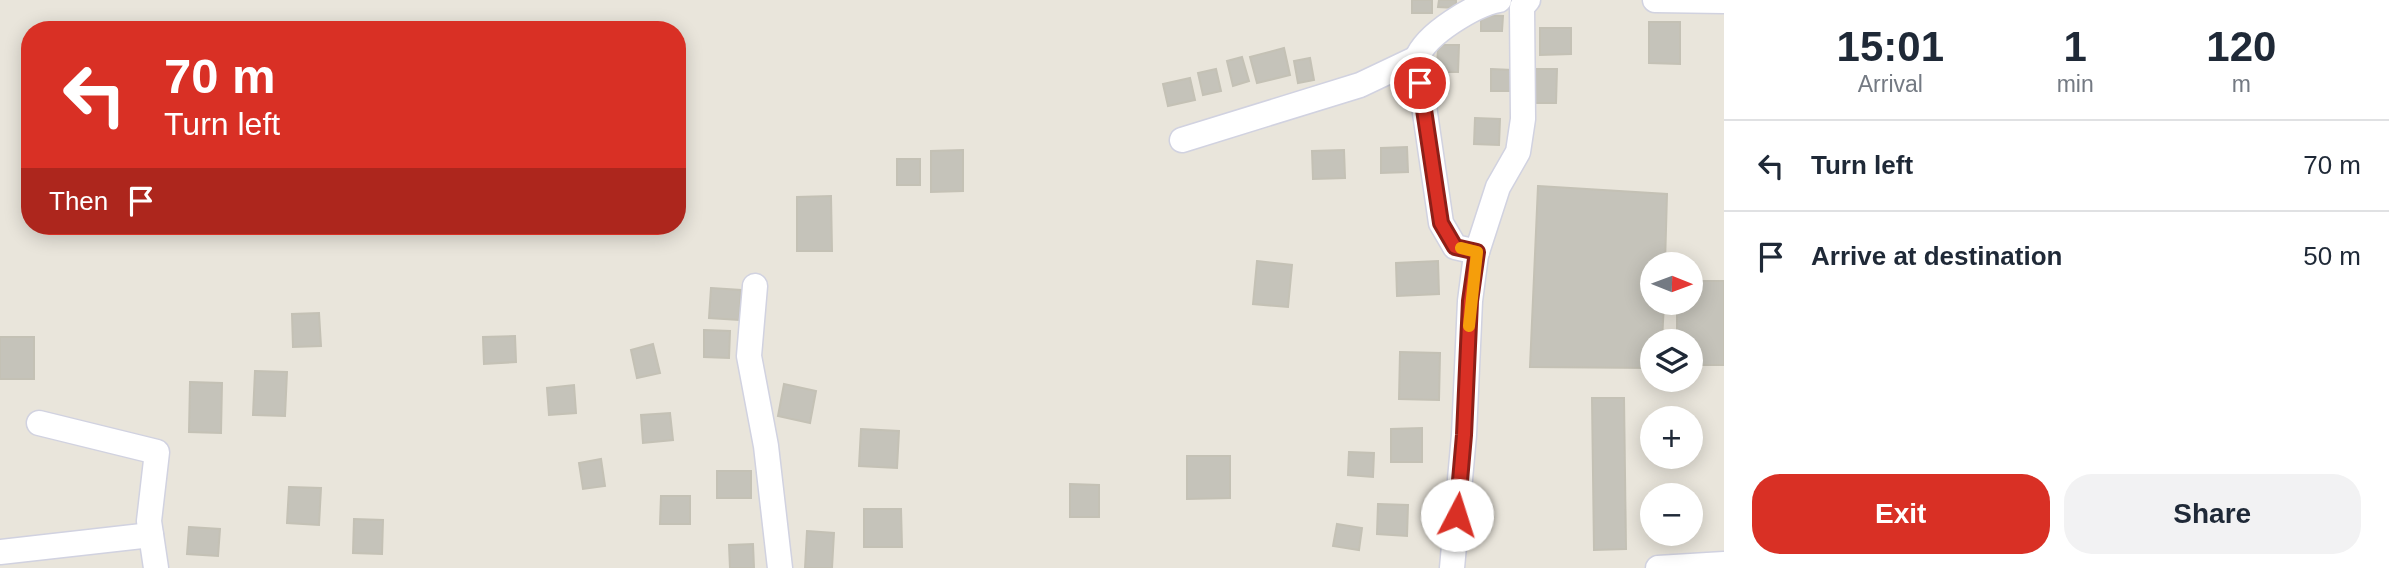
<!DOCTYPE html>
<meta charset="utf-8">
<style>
:root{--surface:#fff;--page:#f2f2f3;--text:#1f2937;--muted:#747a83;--line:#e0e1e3;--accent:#d93025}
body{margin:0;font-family:Arial,sans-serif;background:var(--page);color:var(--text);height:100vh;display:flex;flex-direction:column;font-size:26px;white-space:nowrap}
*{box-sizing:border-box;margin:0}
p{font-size:23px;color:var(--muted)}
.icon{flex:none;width:38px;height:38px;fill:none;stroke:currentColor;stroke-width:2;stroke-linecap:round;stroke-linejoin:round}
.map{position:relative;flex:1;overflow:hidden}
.panel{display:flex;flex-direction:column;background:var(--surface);width:665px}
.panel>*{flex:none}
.hud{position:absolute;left:21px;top:21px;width:665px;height:214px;border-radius:28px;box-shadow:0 4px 18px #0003;background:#d93025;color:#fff;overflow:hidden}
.needle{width:46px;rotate:91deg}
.tools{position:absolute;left:1640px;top:252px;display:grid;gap:14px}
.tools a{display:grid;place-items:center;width:63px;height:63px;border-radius:50%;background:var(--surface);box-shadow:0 4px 18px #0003;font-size:35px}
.pin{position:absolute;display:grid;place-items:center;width:60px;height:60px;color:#fff;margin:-30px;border:4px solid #fff;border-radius:50%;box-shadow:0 2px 7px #0007}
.me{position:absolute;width:77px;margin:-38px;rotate:5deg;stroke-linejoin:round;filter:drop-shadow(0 0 5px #0008)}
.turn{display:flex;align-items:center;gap:24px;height:147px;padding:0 28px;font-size:32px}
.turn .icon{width:91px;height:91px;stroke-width:2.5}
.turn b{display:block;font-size:49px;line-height:60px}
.then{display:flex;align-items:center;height:66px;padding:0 28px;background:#0003;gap:14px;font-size:26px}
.eta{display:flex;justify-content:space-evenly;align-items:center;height:119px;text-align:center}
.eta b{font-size:42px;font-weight:700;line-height:49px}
.button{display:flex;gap:14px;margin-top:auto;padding:14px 28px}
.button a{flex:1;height:80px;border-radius:28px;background:var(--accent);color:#fff;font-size:28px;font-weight:700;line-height:80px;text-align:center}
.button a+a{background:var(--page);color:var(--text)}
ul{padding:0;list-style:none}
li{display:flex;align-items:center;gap:21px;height:91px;padding:0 28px;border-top:2px solid var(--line)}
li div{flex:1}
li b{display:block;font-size:26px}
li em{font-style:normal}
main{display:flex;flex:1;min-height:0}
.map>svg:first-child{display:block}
.building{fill:#c5c3ba;stroke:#c4c1b5;stroke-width:2}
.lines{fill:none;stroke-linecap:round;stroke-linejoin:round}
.minor-casing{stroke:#d1d2e0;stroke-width:27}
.minor{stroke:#fff;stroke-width:24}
.route-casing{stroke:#8d1f18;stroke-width:18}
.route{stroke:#d93025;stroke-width:12}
.slow{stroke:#f59e0b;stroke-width:12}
</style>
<main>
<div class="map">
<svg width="1724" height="568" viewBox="0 0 1724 568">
<rect width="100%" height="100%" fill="#e9e5db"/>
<g class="building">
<rect x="1412" y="0" width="20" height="13"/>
<path d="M1439,0h17v8l-18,-1z"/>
<path d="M1481,15l22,1 -1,15h-21z"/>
<path d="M1649,22h31v42l-31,-1z"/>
<path d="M1540,28h31v26l-31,1z"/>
<path d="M1438,45h21l-1,27h-21z"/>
<path d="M1284,48l6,27 -33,8 -7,-26z"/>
<path d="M1242,57l7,24 -16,5 -6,-25z"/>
<path d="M1310,58l4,22 -16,3 -4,-22z"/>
<path d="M1216,69l5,22 -18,4 -5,-22z"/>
<path d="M1491,69l21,1 -1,21h-20z"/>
<path d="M1534,69h23l-1,34h-22z"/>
<path d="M1190,78l5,22 -27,6 -5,-22z"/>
<path d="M1475,118l25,1 -1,26 -25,-1z"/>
<path d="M1407,147l1,25 -27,1v-25z"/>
<path d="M963,150v41l-32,1v-41z"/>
<path d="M1344,150l1,28 -32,1 -1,-28z"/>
<rect x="897" y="159" width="23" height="26"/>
<path d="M1538,186l129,8 -2,70h-13v39h12l-2,38h-10v27l-122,-1z"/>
<path d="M831,196l1,55h-35v-54z"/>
<path d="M1257,261l35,4 -4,42 -35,-3z"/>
<path d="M1438,261l1,33 -42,2 -1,-33z"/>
<path d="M1690,281h34v84h-34v-24h-13v-38h13z"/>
<path d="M711,288l30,2 -2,30 -30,-2z"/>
<path d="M319,313l2,33 -28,1 -1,-33z"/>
<path d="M704,330l26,1 -1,27 -25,-1z"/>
<path d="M515,336l1,26 -32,2 -1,-27z"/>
<rect x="0" y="337" width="34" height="42"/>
<path d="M653,344l7,29 -23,5 -6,-28z"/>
<path d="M1400,352l40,1 -1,47 -40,-1z"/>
<path d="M255,371l32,1 -2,44 -32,-1z"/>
<path d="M190,382l32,1 -1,50 -32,-1z"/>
<path d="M784,384l32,7 -6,32 -32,-7z"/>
<path d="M574,385l2,28 -27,2 -2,-27z"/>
<path d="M1592,398h32l2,151 -32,1z"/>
<path d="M670,413l3,27 -30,3 -2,-28z"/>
<path d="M1422,428v34h-31v-33z"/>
<path d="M861,429l38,2 -2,37 -38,-2z"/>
<path d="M1349,452l25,1 -1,24 -25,-2z"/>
<path d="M1187,456h43v42l-43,1z"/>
<path d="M601,459l4,27 -22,3 -4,-26z"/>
<rect x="717" y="471" width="34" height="27"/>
<path d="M1070,484l29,1v32h-29z"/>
<path d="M289,487l32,1 -2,37 -32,-2z"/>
<path d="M661,496h29v28h-30z"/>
<path d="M1378,504l30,1 -1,31 -30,-2z"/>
<path d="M864,509h37l1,38h-38z"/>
<path d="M354,519l29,1 -1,34 -29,-1z"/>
<path d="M1337,524l25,4 -3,22 -26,-4z"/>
<path d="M189,527l31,2 -2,27 -31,-2z"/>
<path d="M807,531l27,2 -2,35h-27z"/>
<path d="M753,544l1,24h-24l-1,-23z"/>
</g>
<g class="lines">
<g class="minor-casing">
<g id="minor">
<path d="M1655,0l69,1"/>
<path d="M1182,140l178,-55 57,-27"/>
<path d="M1477,252l-22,-5 -14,-24 -24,-165c9,-24 57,-53 82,-58"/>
<path d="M755,286l-6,70 17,90 14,122"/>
<path d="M39,423l118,29 -8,69 7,47"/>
<path d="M0,552l151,-17"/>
<path d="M1452,568l12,-133 6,-134 6,-46 22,-68 20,-35 5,-33 -1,-112 6,-7"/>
<path d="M1658,568l66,-4"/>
</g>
</g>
<use href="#minor" class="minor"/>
</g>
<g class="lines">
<g class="route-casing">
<path id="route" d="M1420,83l21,140 14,24 22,5 -7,49 -6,134 -7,80"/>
</g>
<use href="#route" class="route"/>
<path class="slow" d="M1461,248l16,4 -8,74"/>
</g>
</svg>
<div class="tools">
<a><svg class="needle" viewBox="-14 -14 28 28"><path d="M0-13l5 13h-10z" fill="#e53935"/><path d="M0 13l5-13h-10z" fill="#747a83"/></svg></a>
<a><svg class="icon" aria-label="layers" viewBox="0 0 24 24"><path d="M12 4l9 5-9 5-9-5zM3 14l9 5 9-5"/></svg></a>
<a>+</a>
<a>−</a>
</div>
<div class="pin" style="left:1420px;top:83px;background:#d93025"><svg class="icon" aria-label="arrive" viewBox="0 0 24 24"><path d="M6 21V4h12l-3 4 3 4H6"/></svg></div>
<svg class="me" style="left:1457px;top:515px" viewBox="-20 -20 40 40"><circle r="19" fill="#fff"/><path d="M0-13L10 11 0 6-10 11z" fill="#d93025"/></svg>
<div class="hud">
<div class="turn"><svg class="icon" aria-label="left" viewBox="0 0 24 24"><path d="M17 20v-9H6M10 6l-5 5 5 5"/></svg><div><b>70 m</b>Turn left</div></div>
<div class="then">Then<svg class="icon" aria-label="arrive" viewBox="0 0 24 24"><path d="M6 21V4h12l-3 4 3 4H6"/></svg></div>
</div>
</div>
<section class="panel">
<div class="eta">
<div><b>15:01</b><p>Arrival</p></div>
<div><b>1</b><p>min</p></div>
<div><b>120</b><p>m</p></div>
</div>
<ul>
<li><svg class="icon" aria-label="left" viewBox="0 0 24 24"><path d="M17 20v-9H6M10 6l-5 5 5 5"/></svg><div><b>Turn left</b></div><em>70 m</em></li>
<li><svg class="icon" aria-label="arrive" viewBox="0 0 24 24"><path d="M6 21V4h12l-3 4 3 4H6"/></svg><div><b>Arrive at destination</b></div><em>50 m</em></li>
</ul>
<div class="button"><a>Exit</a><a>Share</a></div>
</section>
</main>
